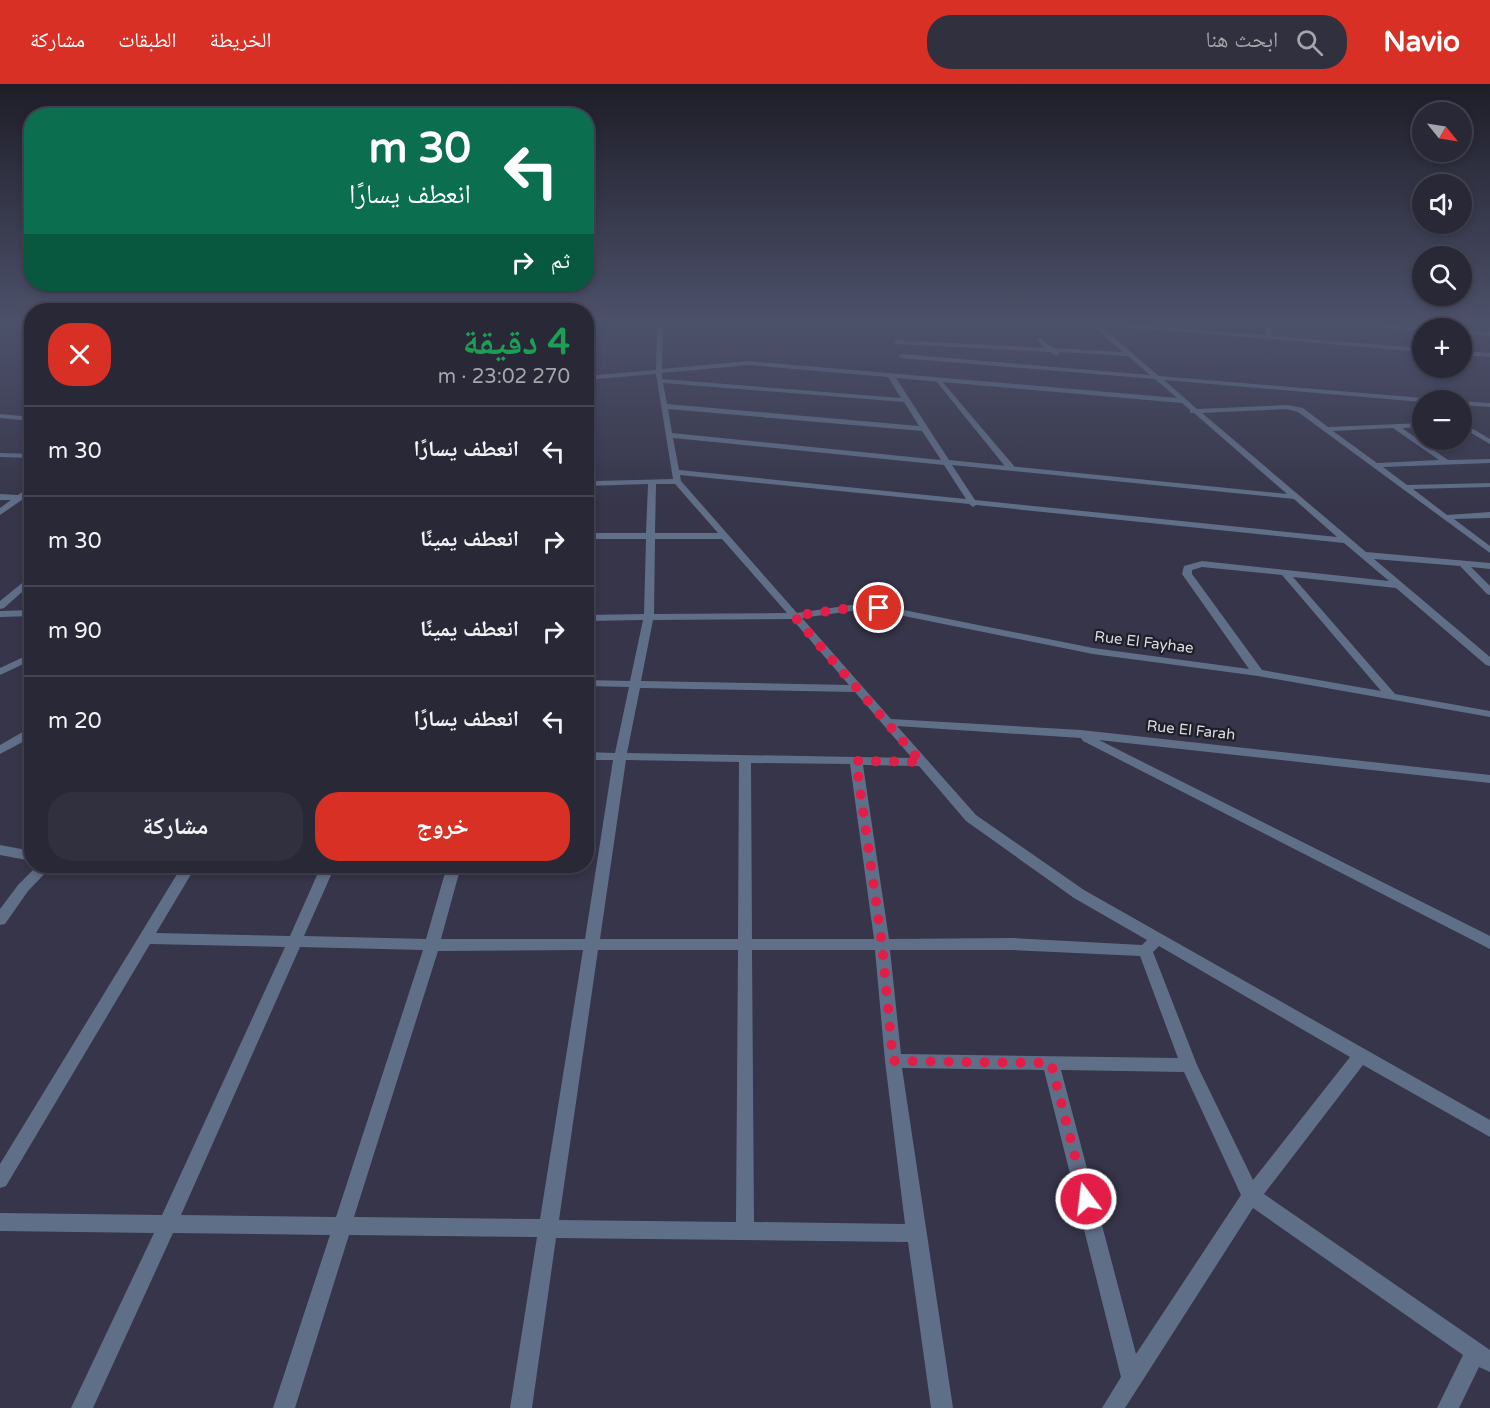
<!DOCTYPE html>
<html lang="ar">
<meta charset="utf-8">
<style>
:root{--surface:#282837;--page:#30303f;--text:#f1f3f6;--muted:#a5a6ad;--line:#444452;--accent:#d93025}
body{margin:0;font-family:"Varela Round","Noto Naskh Arabic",sans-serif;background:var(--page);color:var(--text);direction:rtl;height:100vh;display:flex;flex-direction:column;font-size:22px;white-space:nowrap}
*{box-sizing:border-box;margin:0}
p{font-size:20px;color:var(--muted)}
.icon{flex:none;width:33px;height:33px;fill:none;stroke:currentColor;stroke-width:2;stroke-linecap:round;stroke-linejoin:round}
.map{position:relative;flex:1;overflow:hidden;direction:ltr}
.panel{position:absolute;left:24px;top:219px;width:570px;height:570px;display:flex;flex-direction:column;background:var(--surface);border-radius:24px;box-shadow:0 3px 9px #0003,0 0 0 2px var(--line);direction:rtl}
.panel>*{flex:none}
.hud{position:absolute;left:24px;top:24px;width:570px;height:183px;border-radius:24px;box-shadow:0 3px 9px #0003,0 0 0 2px var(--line);direction:rtl;background:#0b6e4f;color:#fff;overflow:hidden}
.needle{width:39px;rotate:120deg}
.controls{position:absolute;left:1412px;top:18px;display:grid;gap:12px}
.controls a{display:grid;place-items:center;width:60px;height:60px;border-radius:50%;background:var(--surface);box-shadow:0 3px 9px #0003,0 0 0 2px var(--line);font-size:30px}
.pin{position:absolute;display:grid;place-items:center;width:51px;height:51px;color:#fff;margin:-26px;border:3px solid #fff;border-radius:50%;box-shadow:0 2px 6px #0007}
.me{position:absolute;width:66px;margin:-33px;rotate:345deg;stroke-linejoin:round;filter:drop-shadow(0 0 4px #0008)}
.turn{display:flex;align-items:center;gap:21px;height:126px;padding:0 24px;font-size:27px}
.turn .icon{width:78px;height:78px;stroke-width:2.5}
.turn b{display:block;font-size:42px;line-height:51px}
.then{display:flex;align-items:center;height:57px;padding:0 24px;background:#0003;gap:12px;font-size:22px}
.round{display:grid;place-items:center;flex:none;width:63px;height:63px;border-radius:24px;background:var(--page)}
.overview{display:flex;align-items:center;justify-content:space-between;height:102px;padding:0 24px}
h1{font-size:36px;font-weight:800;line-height:45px;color:#1e9e55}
.primary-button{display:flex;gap:12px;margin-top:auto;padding:12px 24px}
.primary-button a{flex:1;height:69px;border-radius:24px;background:var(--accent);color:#fff;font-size:24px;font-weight:800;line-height:69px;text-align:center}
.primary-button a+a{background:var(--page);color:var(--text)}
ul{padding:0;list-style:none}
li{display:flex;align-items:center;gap:18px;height:90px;padding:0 24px;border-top:2px solid var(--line)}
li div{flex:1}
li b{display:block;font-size:22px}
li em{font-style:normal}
header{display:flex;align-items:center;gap:36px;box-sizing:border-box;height:84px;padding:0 30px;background:var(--accent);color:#fff}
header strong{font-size:28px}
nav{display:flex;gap:33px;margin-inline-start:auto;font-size:21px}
.search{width:420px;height:54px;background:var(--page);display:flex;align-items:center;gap:15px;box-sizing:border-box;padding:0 21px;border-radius:24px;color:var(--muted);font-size:22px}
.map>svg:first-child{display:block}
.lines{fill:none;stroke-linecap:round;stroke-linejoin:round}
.lane{fill:#606f88;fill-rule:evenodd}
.street{fill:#606f88;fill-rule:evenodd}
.route{stroke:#e11d48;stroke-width:10;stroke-dasharray:0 18}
.labels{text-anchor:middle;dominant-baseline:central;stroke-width:4.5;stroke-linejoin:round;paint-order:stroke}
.street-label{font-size:15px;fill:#dbdbe8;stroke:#1e1e27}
</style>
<header>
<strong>Navio</strong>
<div class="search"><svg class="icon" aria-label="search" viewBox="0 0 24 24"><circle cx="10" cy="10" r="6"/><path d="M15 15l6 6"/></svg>ابحث هنا</div>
<nav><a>الخريطة</a><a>الطبقات</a><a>مشاركة</a></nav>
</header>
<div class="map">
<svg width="1490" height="1324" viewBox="0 0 1490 1324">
<rect width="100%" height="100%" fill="#363549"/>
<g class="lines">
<path class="lane" d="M936,295h4l74,87v4h-6l-72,-89z"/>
<g class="street">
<path d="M657,238h6l-1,47 86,-8 429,37 -22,-19 -254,-21 -3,-2 3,-2 249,21 -22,-19 -70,-4 1,2 -3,2 -6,-4 -154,-8 -3,-2 3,-2 149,8 -8,-8 3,-2 13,10 70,4 -32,-27 -12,-3h28l159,13 -2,-13h6l2,14 150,12v4l-150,-13 -3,2 -3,-2 -167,-14 60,51 264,22 4,2 -5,2 -258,-22 33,29 90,-4 16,3 25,19 94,-4v4l-20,1 46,32 42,-1v4l-107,4 24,18 83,-2v4l-77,2 34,26 43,-3v6l-36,1 36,27v7l-192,-141 -11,-3 -85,4 164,139 124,11v6l-19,-2 19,19v9l-3,-1 -27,-28 -86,-7 116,98v9l-4,-1 -90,-77 -103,-11 102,117 95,17v6l-232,-41 -165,-22 -214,-43h-28l-49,7 89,101 190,11 409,45v8l-391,-43 391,196v13l-407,-208 -2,-3 -184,-12 79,89 108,75 406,230v17l-127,-72 -99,129 226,156v22l-11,-5 -20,41h-22l26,-53 -210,-147 -128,200h-23l19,-31 -77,-307 -142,-2 51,340h-22l-23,-166 -352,-4 -24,170h-22l27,-171 -188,-2 -54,173h-22l57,-173 -157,-2 -80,175h-22l83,-175 -154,-2v-18l162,2 123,-268 -135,-3 -144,242 -6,2v-24l182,-298h14l-40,67 134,3 31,-70h14l-31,70 122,3 21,-73h14l-20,73h144l28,-179h-27v-8l29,1 14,-66 -43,-1v-6l44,1 13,-61 -57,1v-6l58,-1 2,-75h-60v-6h60l2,-49 -62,2 4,-106h-4v-4l70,-6zM748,281l140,12 13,21 -239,-19v-6zM656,290l17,105 -77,2v-102zM896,294l286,25 8,7v3h4l93,81 -338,-34zM663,299l241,19 15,24 -252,-22zM668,325l254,22 19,29 -269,-27zM1393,344l46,32 -62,3 -44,-32zM673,354l271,27 22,34 -287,-29zM952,381l342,34 43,38 -362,-37zM680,391l289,29 4,3 3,-2 368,38 45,38 -187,-20 -18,5 -2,8 67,95 -156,-21 -214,-43h-28l-54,8 -116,-132zM656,400h19l43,49h-63zM655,455h67l65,74 -133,1zM1202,483l80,8 99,116 -119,-21 -70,-96v-4zM792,535l57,66 -208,-4 12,-61zM640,604l215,4 57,66 -285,-5zM626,676l113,2 -1,177h-138zM751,679l99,1 24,175h-122zM863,681l56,1 47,55 108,77 73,42 -5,5 -129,-7 -124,1zM1159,862l191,111 -97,123 -56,-115 -44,-113zM300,863l123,3 -87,267 -155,-2zM583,866l-43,269 -186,-2 84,-266zM598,866h140l-2,272 -177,-2zM752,866h123l10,111 20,163 -151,-2zM890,866h123l127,6 38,102 -277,-4zM1061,986l123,2 57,123 -105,159z"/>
<path d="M1327,238h31l67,6h-3v3z"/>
<path d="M1461,246l29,2v4l-29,-2z"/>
<path d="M1461,267l29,2v4l-29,-2z"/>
<path d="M1461,317l29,2v4l-29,-2z"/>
<path d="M0,330l32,3v4l-32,-3z"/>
<path d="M1461,338l29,17v5l-29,-17z"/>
<path d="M0,369l32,1v4l-32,-1z"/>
<path d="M29,403h3v6l-32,22v-7l11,-8h-11v-6l18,1z"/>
<path d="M32,491v8l-28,25 -4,1v-8z"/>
<path d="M32,526v6l-32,1v-6z"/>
<path d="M32,569v7l-32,15v-7z"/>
<path d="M28,645h4v8l-32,17v-9z"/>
<path d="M0,761l32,6v10l-32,-6z"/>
<path d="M37,782h15l-24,25 -23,33 -5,1v-16l18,-24z"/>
</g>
</g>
<linearGradient id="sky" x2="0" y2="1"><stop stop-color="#1e1d28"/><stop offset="0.56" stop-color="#4c516a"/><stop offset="1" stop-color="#4c516a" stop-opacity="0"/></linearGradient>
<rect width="1490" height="424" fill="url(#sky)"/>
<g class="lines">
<path class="route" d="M879,524h-28l-57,8 127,146 -65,-1 26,183 11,117 158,2 35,136"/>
</g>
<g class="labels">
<g class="street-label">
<text transform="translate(1144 558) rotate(7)">Rue El Fayhae</text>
<text transform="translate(1191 646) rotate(6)">Rue El Farah</text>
</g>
</g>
</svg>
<div class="controls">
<a><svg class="needle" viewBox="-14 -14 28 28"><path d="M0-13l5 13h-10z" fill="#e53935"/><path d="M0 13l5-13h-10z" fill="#a5a6ad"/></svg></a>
<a><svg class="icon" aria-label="sound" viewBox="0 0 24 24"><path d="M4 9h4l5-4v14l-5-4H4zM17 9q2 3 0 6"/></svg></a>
<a><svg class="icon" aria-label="search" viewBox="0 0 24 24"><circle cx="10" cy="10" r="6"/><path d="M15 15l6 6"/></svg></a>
<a>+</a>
<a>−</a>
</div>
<div class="pin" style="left:879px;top:524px;background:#d93025"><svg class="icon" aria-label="arrive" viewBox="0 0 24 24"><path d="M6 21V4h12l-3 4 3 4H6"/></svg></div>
<svg class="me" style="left:1086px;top:1115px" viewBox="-20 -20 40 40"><circle r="17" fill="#e11d48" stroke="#fff" stroke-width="3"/><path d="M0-11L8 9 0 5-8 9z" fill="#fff"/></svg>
<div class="hud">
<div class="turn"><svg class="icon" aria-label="left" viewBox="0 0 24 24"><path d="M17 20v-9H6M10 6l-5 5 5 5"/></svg><div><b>30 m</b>انعطف يسارًا</div></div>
<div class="then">ثم<svg class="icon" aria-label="right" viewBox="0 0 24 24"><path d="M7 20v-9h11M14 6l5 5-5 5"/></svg></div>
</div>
<section class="panel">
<div class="overview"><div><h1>4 دقيقة</h1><p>270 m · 23:02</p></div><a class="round" style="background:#d93025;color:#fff"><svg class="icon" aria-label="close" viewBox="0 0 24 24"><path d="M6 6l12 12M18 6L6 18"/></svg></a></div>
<ul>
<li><svg class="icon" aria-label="left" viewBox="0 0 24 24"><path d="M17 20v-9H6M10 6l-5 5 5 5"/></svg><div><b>انعطف يسارًا</b></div><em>30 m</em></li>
<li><svg class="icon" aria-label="right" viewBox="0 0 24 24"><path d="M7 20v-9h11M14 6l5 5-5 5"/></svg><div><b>انعطف يمينًا</b></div><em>30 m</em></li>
<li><svg class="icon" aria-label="right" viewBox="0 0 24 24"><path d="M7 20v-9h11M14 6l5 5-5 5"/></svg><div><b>انعطف يمينًا</b></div><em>90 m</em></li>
<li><svg class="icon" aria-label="left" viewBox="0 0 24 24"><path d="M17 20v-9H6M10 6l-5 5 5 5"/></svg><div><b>انعطف يسارًا</b></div><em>20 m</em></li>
</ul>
<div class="primary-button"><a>خروج</a><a>مشاركة</a></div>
</section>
</div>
